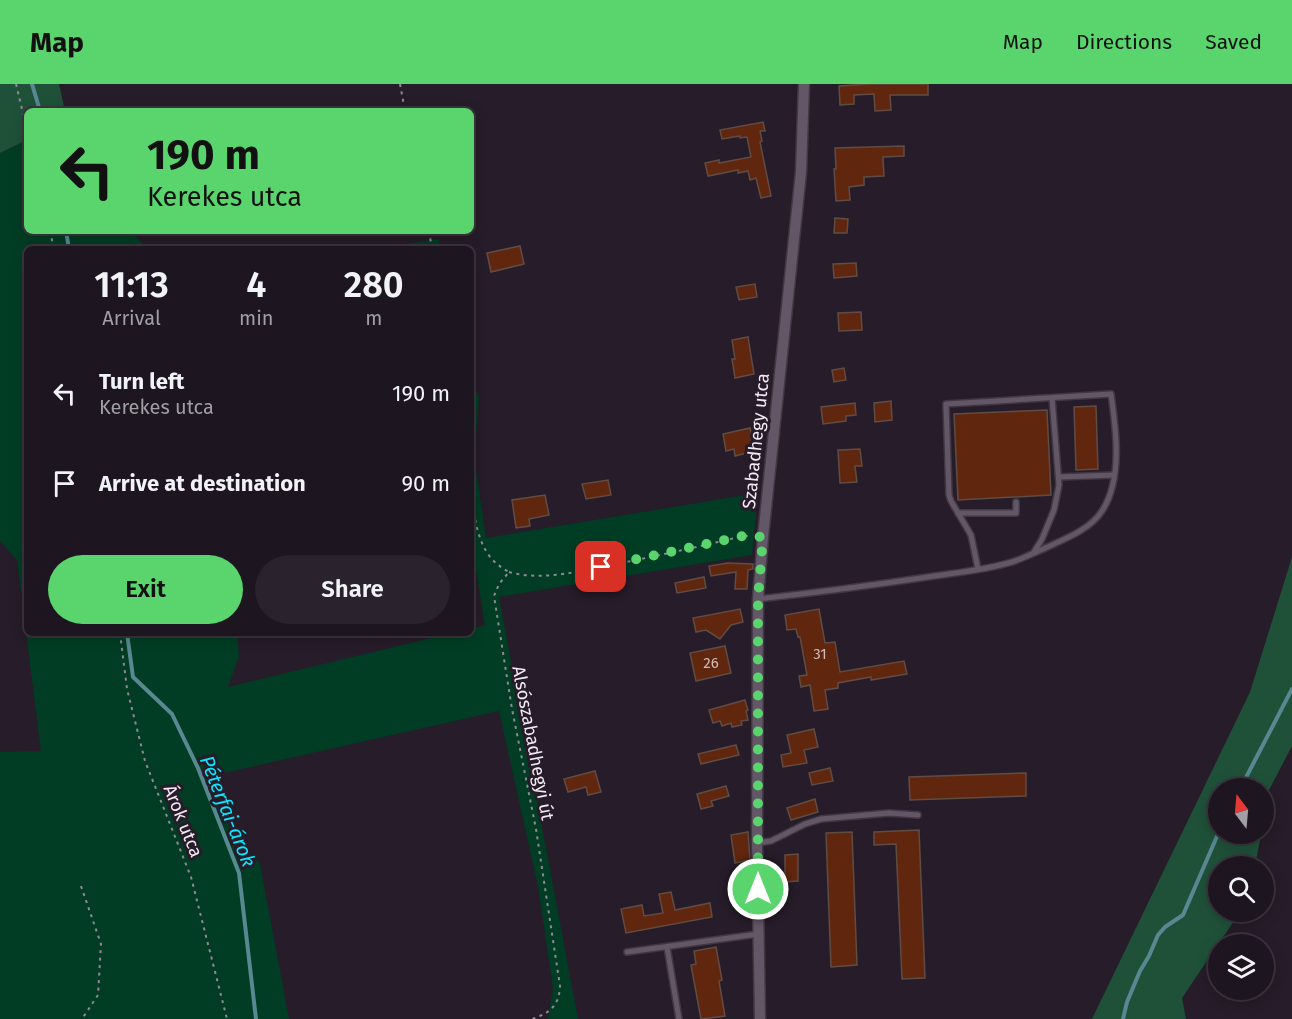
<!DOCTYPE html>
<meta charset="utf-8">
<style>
:root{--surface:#1d151f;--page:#2a222c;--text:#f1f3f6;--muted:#a09fa4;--line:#3b343d;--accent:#5ad56e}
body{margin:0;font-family:"Fira Sans",sans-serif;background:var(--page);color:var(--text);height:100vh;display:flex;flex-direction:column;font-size:22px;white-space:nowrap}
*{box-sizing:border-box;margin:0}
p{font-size:20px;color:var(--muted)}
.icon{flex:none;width:33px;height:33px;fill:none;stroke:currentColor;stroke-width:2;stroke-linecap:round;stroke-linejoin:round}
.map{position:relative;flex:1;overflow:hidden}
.panel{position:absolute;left:24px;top:162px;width:450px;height:390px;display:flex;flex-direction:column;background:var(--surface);border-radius:9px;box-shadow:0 3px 15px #0003,0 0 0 2px var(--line)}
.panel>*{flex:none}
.top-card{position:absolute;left:24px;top:24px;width:450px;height:126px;border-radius:9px;box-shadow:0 3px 15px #0003,0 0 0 2px var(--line);background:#5ad56e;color:#111;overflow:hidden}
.needle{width:39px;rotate:344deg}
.tools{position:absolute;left:1208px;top:694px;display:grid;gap:12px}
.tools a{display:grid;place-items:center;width:66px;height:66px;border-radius:50%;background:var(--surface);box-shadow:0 3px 15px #0003,0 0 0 2px var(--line);font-size:30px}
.pin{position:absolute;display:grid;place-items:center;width:51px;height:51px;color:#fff;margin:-26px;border-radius:12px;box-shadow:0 3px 9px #0006}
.me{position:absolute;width:66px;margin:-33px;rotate:0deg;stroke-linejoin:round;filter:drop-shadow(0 0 4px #0008)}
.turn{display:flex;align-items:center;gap:21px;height:126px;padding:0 24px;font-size:27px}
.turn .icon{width:78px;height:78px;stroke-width:2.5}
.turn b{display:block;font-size:42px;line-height:51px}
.eta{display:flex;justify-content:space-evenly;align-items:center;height:102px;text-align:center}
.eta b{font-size:36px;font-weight:600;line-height:42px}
.primary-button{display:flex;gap:12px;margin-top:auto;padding:12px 24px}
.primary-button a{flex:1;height:69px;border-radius:36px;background:var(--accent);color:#111;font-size:24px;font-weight:600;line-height:69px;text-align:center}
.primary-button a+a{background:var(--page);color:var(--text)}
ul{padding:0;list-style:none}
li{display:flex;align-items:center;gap:18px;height:90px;padding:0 24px}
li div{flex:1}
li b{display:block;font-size:22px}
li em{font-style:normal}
header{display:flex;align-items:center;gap:36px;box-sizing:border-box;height:84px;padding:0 30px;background:var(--accent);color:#111}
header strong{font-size:28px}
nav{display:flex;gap:33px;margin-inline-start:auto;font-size:21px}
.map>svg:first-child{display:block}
.green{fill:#003d24}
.forest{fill:#1f5139}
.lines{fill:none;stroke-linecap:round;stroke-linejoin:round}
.stream{stroke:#588891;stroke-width:4}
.building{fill:#61270e;stroke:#604c44;stroke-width:1.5}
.lane-casing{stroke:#423844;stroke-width:8}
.street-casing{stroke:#423844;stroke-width:13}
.path{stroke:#918893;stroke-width:2;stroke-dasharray:3 4.5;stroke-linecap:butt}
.lane{stroke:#635666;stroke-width:5}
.street{stroke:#635666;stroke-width:10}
.route{stroke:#5ad56e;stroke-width:10;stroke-dasharray:0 18}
.labels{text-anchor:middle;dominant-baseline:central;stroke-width:6;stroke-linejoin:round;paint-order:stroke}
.number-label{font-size:15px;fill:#cebaba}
.street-label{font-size:18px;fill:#f3ebf4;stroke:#271c29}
.water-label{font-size:20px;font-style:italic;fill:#0ae6fd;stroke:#271c29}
</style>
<header>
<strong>Map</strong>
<nav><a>Map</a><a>Directions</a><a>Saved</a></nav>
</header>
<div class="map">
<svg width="1292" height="935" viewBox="0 0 1292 935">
<rect width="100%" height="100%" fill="#271c29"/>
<g class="green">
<path d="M27,56v91h103l18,18h-121v384h210l2,23 -11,31 224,-54h19v-4l14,-4 -14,-84v-165l8,23 -5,57 12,82 272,-45 -6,62 -253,42 79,422h-32l2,-1 5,-30 -15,-102 -39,-175 -280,63 14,61 27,29 29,155h-289v-267l41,-1 -24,-191 -17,-19v-388z"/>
<path d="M439,155l1,10h-71z"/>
</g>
<g class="forest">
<path d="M0,0h59l6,27h-38v29l-27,13z"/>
<path d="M1292,473v189l-23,44 -6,33v-34h-45v45h43l-6,33h-37v45h22l-58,86 4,21h-94l158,-327z"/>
</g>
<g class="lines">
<g class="stream">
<path d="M32,0l8,27"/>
<path d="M66,147l3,18"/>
<path d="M127,549l6,44 39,37 26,54 41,105 17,146"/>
<path d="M1240,705l52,-100"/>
<path d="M1123,935l4,-17 13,-31 9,-15 9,-21 7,-8 18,-12 35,-81"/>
</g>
</g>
<g class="building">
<path d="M868,0h60v11h-38l1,15 -16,1 -1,-17 -20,1v9l-14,1 -1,-19z"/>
<path d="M763,38l2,9h-5l2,10 -2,1 11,54 -10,2 -5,-20 -6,2 -2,-9 -10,2v-3l-30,6 -3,-13 14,-3v3l32,-6 -4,-20 -7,1v-2l-18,3 -2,-9z"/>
<path d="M904,62v10l-21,1 1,19 -20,1v8l-15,2 1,13 -14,1 -2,-32h2l-1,-21z"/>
<path d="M835,134l13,1 -1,14h-13z"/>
<path d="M520,162l4,18 -33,8 -4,-19z"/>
<path d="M856,179l1,13 -23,2 -1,-14z"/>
<path d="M755,200l2,13 -18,3 -3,-13z"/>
<path d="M861,228l1,18 -23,1 -1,-18z"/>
<path d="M748,253l6,37 -19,4 -3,-19h3l-3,-19z"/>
<path d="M844,284l2,12 -12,2 -2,-12z"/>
<path d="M891,317l1,19 -17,2 -1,-19z"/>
<path d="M855,319l1,12 -10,1v5l-23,3 -2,-17z"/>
<path d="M1096,322l2,63 -22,1 -2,-63z"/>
<path d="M1047,326l4,85 -93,5 -4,-86z"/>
<path d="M750,344l4,17 -4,1 1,6 -16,4 -1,-7 -8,2 -3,-17z"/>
<path d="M860,365l2,17h-7l2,16 -17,1 -2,-33z"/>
<path d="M608,396l3,15 -25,4 -4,-15z"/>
<path d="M545,411l4,20 -20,4 1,7 -14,2 -4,-28z"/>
<path d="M728,479l25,1v5l-5,1 -1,19h-12l1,-17 -25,4 -2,-10z"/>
<path d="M704,493l2,11 -29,5 -2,-10z"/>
<path d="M740,525l3,13 -12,3 -11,14 -14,-9 -10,2 -3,-14z"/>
<path d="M819,525l6,34 10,-1 5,30 64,-11 3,13 -36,6v-3l-33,6v5l-13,2 3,19 -14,2 -4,-26 -9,2 -2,-11 8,-1 -7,-38h-2l-2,-8 -9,1 -2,-15z"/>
<path d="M725,562l6,27 -35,8 -6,-28z"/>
<path d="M745,616l3,10 -2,1 2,9 -7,1 1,4 -10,2 -1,-4 -9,3 -2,-5 -7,2 -4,-13z"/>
<path d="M814,645l4,18 -14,3 3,13 -24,4 -2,-12 10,-2 -4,-18z"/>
<path d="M736,661l3,10 -38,9 -3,-10z"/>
<path d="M830,684l3,13 -21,4 -3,-12z"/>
<path d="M595,687l6,21 -13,3 -2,-8 -18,5 -4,-13z"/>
<path d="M1026,689v23l-116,4 -1,-23z"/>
<path d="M726,702l3,10 -18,5 2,5 -12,3 -4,-15z"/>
<path d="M815,715l3,13 -27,8 -4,-12z"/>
<path d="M919,746l6,148 -23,1 -6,-135 -22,1v-13z"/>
<path d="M748,748l2,28 -15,3 -4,-28z"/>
<path d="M852,748l5,133 -26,2 -5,-134z"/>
<path d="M798,770v27l-13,1v-27z"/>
<path d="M671,808l4,18 35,-7 2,14 -86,16 -5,-24 21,-4 2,11 19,-3 -4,-19z"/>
<path d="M716,863l6,33 -3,1 6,35 -24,3 -10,-54 5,-1 -2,-13z"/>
</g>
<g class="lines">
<g class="lane-casing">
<g id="lane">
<path d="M1059,393l55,-2"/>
<path d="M958,429h58v-11"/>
<path d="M1034,468l8,-13 12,-29 5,-25 -7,-87"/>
<path d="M758,515c54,-6 109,-13 163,-21 30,-5 61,-7 91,-16 10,-3 19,-8 29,-12 21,-10 48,-19 61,-39 21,-32 14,-82 9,-117l-165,10 3,91 2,6 20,34 7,34"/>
<path d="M757,759l14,-2 34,-17 16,-5 68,-6 29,2"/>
<path d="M667,863l12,72"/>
<path d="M627,868l131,-18"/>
</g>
</g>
<g class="street-casing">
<path id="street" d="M760,935l-3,-176 1,-244 5,-62 38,-365 3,-88"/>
</g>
<g class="path">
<path d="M16,0l11,46"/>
<path d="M400,0l5,27"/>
<path d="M50,147l4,18"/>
<path d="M429,147l3,18"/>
<path d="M471,309l2,13 -2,28"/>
<path d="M471,391c1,25 3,63 20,83 5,6 11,10 18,14l-10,12 -5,12 18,113 24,120 24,157c-1,20 -10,27 -28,33"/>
<path d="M509,488c33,9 65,0 97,-6 46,-9 92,-19 137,-30h8"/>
<path d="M120,549l7,56 18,72 46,116 36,142"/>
<path d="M81,802l20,58 -3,51 -16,24"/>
</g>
<use href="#lane" class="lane"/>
<use href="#street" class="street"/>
</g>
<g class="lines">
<path class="route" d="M601,483l142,-31 20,1 -5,62v290"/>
</g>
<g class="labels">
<g class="number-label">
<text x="820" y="570">31</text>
<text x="711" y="579">26</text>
</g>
<g class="street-label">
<text transform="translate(756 357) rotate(-84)">Szabadhegy utca</text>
<text transform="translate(533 659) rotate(79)">Alsószabadhegyi út</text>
<text transform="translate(183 737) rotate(68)">Árok utca</text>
</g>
<g class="water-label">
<text transform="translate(228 727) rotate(68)">Péterfai-árok</text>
</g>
</g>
</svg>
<div class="tools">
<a><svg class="needle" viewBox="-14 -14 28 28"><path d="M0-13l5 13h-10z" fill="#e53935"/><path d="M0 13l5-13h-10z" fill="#a09fa4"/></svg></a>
<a><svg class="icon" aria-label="search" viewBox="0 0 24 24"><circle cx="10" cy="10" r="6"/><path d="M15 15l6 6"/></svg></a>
<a><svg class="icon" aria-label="layers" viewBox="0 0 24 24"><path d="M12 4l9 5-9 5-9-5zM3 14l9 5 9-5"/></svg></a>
</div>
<div class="pin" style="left:601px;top:483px;background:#d93025"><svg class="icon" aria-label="arrive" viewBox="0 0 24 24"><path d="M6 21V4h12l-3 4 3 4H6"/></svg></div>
<svg class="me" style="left:758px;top:805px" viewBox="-20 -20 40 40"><circle r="17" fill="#5ad56e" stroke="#fff" stroke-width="3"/><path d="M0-11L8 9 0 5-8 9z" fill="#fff"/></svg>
<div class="top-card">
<div class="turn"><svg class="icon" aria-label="left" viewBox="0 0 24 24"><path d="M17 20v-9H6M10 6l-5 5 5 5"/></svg><div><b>190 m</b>Kerekes utca</div></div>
</div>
<section class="panel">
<div class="eta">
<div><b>11:13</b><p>Arrival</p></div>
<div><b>4</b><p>min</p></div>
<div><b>280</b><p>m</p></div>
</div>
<ul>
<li><svg class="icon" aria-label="left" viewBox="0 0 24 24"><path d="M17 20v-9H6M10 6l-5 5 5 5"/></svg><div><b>Turn left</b><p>Kerekes utca</p></div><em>190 m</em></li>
<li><svg class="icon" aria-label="arrive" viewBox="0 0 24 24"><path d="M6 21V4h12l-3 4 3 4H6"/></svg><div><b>Arrive at destination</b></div><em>90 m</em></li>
</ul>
<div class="primary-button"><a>Exit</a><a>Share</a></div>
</section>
</div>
